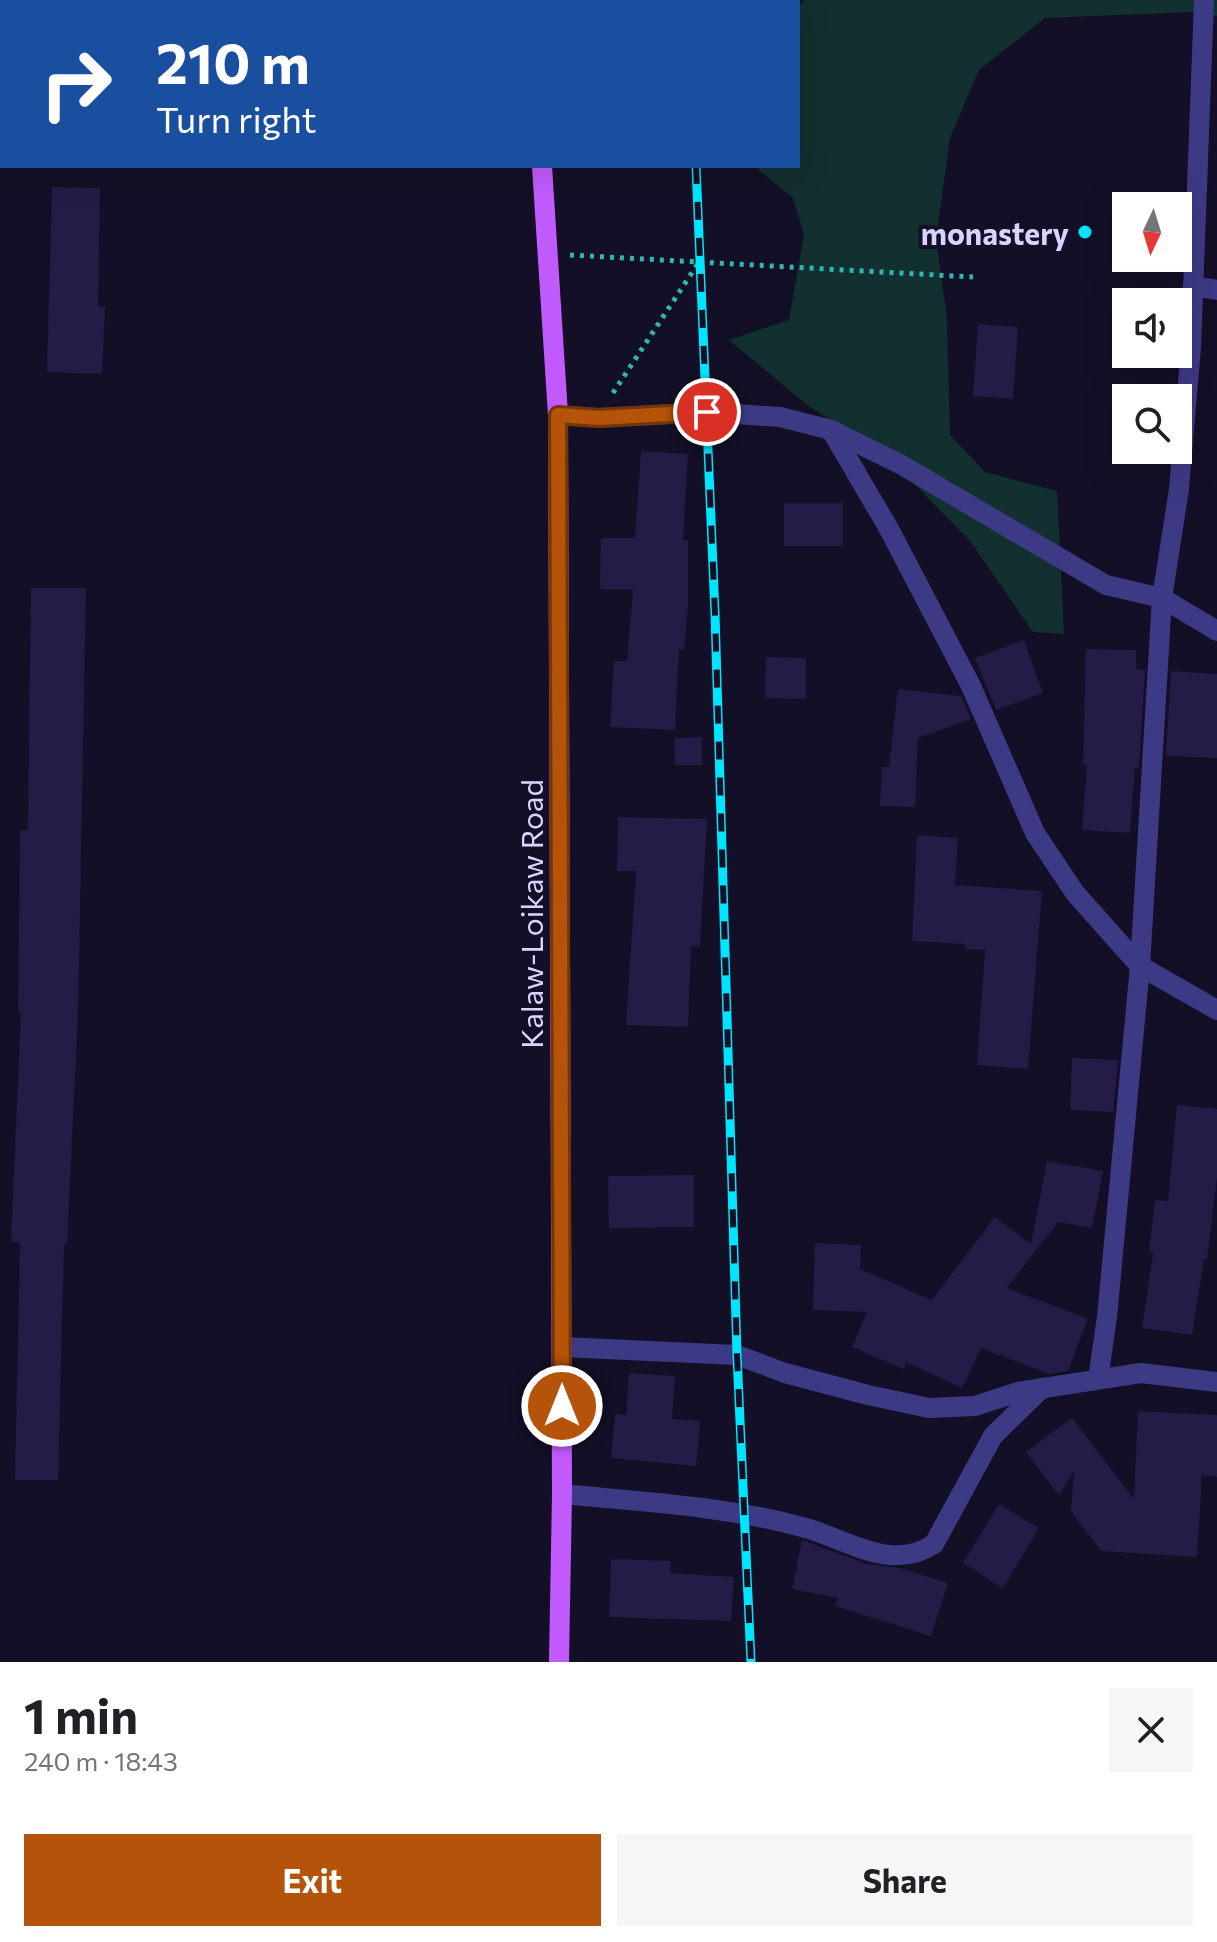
<!DOCTYPE html>
<meta charset="utf-8">
<style>
:root{--surface:#fff;--page:#f6f6f6;--text:#202124;--muted:#757577;--accent:#b45309}
body{margin:0;font-family:Commissioner,sans-serif;background:var(--page);color:var(--text);height:100vh;display:flex;flex-direction:column;font-size:30px;white-space:nowrap}
*{box-sizing:border-box;margin:0}
p{font-size:26px;color:var(--muted)}
.icon{flex:none;width:44px;height:44px;fill:none;stroke:currentColor;stroke-width:2;stroke-linecap:round;stroke-linejoin:round}
.map{position:relative;height:1662px;overflow:hidden}
.drawer{display:flex;flex-direction:column;background:var(--surface);flex:1}
.drawer>*{flex:none}
.top-card{position:absolute;left:0px;top:0px;width:800px;height:168px;box-shadow:0 8px 32px #0002;background:#1a4fa0;color:#fff;overflow:hidden}
.needle{width:52px;rotate:184deg}
.tools{position:absolute;left:1112px;top:192px;display:grid;gap:16px}
.tools a{display:grid;place-items:center;width:80px;height:80px;border-radius:0px;background:var(--surface);box-shadow:0 8px 32px #0002;font-size:40px}
.pin{position:absolute;display:grid;place-items:center;width:68px;height:68px;color:#fff;margin:-34px;border:4px solid #fff;border-radius:50%;box-shadow:0 2px 8px #0007}
.me{position:absolute;width:88px;margin:-44px;rotate:0deg;stroke-linejoin:round;filter:drop-shadow(0 0 6px #0008)}
.turn{display:flex;align-items:center;gap:28px;height:168px;padding:0 24px;font-size:36px}
.turn .icon{width:104px;height:104px;stroke-width:2.5}
.turn b{display:block;font-size:56px;line-height:68px}
.round{display:grid;place-items:center;flex:none;width:84px;height:84px;border-radius:0px;background:var(--page)}
.overview{display:flex;align-items:center;justify-content:space-between;height:136px;padding:0 24px}
h1{font-size:48px;font-weight:700;line-height:60px}
.primary-button{display:flex;gap:16px;margin-top:auto;padding:16px 24px}
.primary-button a{flex:1;height:92px;border-radius:0px;background:var(--accent);color:#fff;font-size:32px;font-weight:700;line-height:92px;text-align:center}
.primary-button a+a{background:var(--page);color:var(--text)}
.map>svg:first-child{display:block}
.green{fill:#12302f}
.building{fill:#241b47}
.lines{fill:none;stroke-linecap:round;stroke-linejoin:round}
.path{stroke:#2fb8b0;stroke-width:5;stroke-dasharray:4 6;stroke-linecap:butt}
.minor{stroke:#3d3a85;stroke-width:20}
.primary{stroke:#c25bff;stroke-width:20}
.rail-casing{stroke:#00e5ff;stroke-width:9}
.rail{stroke:#130f26;stroke-width:6;stroke-dasharray:18;stroke-linecap:butt}
.route-casing{stroke:#753606;stroke-width:20}
.route{stroke:#b45309;stroke-width:14}
.poi-dot{fill:#00e5ff;stroke:#130f26;stroke-width:3}
.labels{text-anchor:middle;dominant-baseline:central;stroke-width:8;stroke-linejoin:round;paint-order:stroke}
.poi-label{font-size:30px;font-weight:bold;fill:#d9d4ff;stroke:#130f26;text-anchor:end}
.street-label{font-size:30px;fill:#d9d4ff;stroke:#130f26}
</style>
<div class="map">
<svg width="1217" height="1662" viewBox="0 0 1217 1662">
<rect width="100%" height="100%" fill="#130f26"/>
<path class="green" d="M804,0h413v16l-24,-4 -148,6 -66,52 -29,68 -14,101 11,79 3,117 35,37 72,19 7,143 -31,-2 -63,-91 -84,-86 -79,-50 -78,-65 60,-20 15,-86 -11,-36 -39,-32h44v-158z"/>
<g class="building">
<path d="M52,187l48,1 -2,118 7,1 -3,67 -55,-2z"/>
<path d="M978,324l40,3 -5,72 -40,-3z"/>
<path d="M641,451l47,3 -5,86h5v64l-4,46 -5,-1 -4,81 -65,-3 4,-66h13l6,-71 -33,-1 1,-51h34z"/>
<rect x="784" y="503" width="59" height="43"/>
<path d="M31,588h55l-8,426 -11,231h-3l-6,235h-43l5,-237 -9,-1 10,-229h-3l2,-183h8z"/>
<path d="M1024,640l19,53 -47,17 -21,-52z"/>
<path d="M1086,649l50,1v19l9,1 -6,98h-4l-5,65 -48,-3 5,-65h-4z"/>
<path d="M766,657l40,1v41l-41,-1z"/>
<path d="M1171,671l46,3v84l-51,-2z"/>
<path d="M898,689l63,7 10,23 -53,19 -3,69 -35,-1 2,-39h7z"/>
<path d="M702,737v28h-27l-1,-27z"/>
<path d="M618,817l89,2 -7,128 -9,-1 -3,81 -62,-2 10,-154h-19z"/>
<path d="M917,835l41,3 -3,47 87,6 -14,178 -51,-4 8,-115 -20,-1v-5l-53,-3z"/>
<path d="M1072,1058l46,2 -5,52 -43,-2z"/>
<path d="M1177,1105l40,4v69l-10,81h-3l-12,76 -50,-7 11,-75h-4l6,-53 13,1z"/>
<path d="M1047,1161l56,10 -11,57 -34,-6 -51,66 81,31 -20,52 -19,3 -68,-26 -19,40 -56,-26 -2,7 -52,-22 15,-35 -54,-2 2,-67 46,2 -1,24 72,31 63,-83 36,27z"/>
<path d="M694,1175v52l-85,1 -1,-52z"/>
<path d="M629,1373l46,3 -3,43 28,2 -4,45 -85,-8 4,-44 11,1z"/>
<path d="M1138,1411l79,4v62l-15,-2 -5,82 -96,-6 -30,-40 3,-40 -15,24 -33,-43 46,-34 62,81z"/>
<path d="M999,1504l40,24 -36,60 -40,-25z"/>
<path d="M802,1540l65,24 33,4 48,15 -17,53 -96,-30 3,-8 -46,-9z"/>
<path d="M611,1559l60,2 -1,12 64,4 -3,44 -122,-4z"/>
</g>
<g class="lines">
<g class="path">
<path d="M570,255l403,22"/>
<path d="M613,393l86,-131"/>
</g>
<g class="minor">
<path d="M774,2l1,-2"/>
<path d="M1193,286l24,4"/>
<path d="M558,415l40,3 109,-6 73,5 51,13 69,34 206,121 56,13 55,33"/>
<path d="M831,430l58,99 82,157 64,147 40,60 65,73 77,44"/>
<path d="M562,1347l175,8 48,18 83,22 61,13 46,-2 43,-14 123,-19 76,9"/>
<path d="M1098,1379l9,-62 33,-351 22,-368 17,-109 12,-142 13,-347"/>
<path d="M562,1494c82,8 165,12 244,34 44,13 86,44 128,16l59,-108 49,-48"/>
</g>
<g class="primary">
<path d="M533,0v2"/>
<path d="M542,166l16,249 4,1079 -3,168"/>
</g>
<g class="rail-casing">
<g id="rail">
<path d="M690,0v2"/>
<path d="M696,166l19,448 22,741 14,307"/>
</g>
</g>
<use href="#rail" class="rail"/>
</g>
<g class="lines">
<g class="route-casing">
<path id="route" d="M562,1406l-4,-991 40,3 109,-6"/>
</g>
<use href="#route" class="route"/>
</g>
<circle class="poi-dot" cx="1085" cy="232" r="8"/>
<g class="labels">
<g class="poi-label">
<text x="1069" y="232">monastery</text>
</g>
<g class="street-label">
<text transform="translate(530 914) rotate(-90)">Kalaw-Loikaw Road</text>
</g>
</g>
</svg>
<div class="tools">
<a><svg class="needle" viewBox="-14 -14 28 28"><path d="M0-13l5 13h-10z" fill="#e53935"/><path d="M0 13l5-13h-10z" fill="#757577"/></svg></a>
<a><svg class="icon" aria-label="sound" viewBox="0 0 24 24"><path d="M4 9h4l5-4v14l-5-4H4zM17 9q2 3 0 6"/></svg></a>
<a><svg class="icon" aria-label="search" viewBox="0 0 24 24"><circle cx="10" cy="10" r="6"/><path d="M15 15l6 6"/></svg></a>
</div>
<div class="pin" style="left:707px;top:412px;background:#d93025"><svg class="icon" aria-label="arrive" viewBox="0 0 24 24"><path d="M6 21V4h12l-3 4 3 4H6"/></svg></div>
<svg class="me" style="left:562px;top:1406px" viewBox="-20 -20 40 40"><circle r="17" fill="#b45309" stroke="#fff" stroke-width="3"/><path d="M0-11L8 9 0 5-8 9z" fill="#fff"/></svg>
<div class="top-card">
<div class="turn"><svg class="icon" aria-label="right" viewBox="0 0 24 24"><path d="M7 20v-9h11M14 6l5 5-5 5"/></svg><div><b>210 m</b>Turn right</div></div>
</div>
</div>
<section class="drawer">
<div class="overview"><div><h1>1 min</h1><p>240 m · 18:43</p></div><a class="round"><svg class="icon" aria-label="close" viewBox="0 0 24 24"><path d="M6 6l12 12M18 6L6 18"/></svg></a></div>
<div class="primary-button"><a>Exit</a><a>Share</a></div>
</section>
